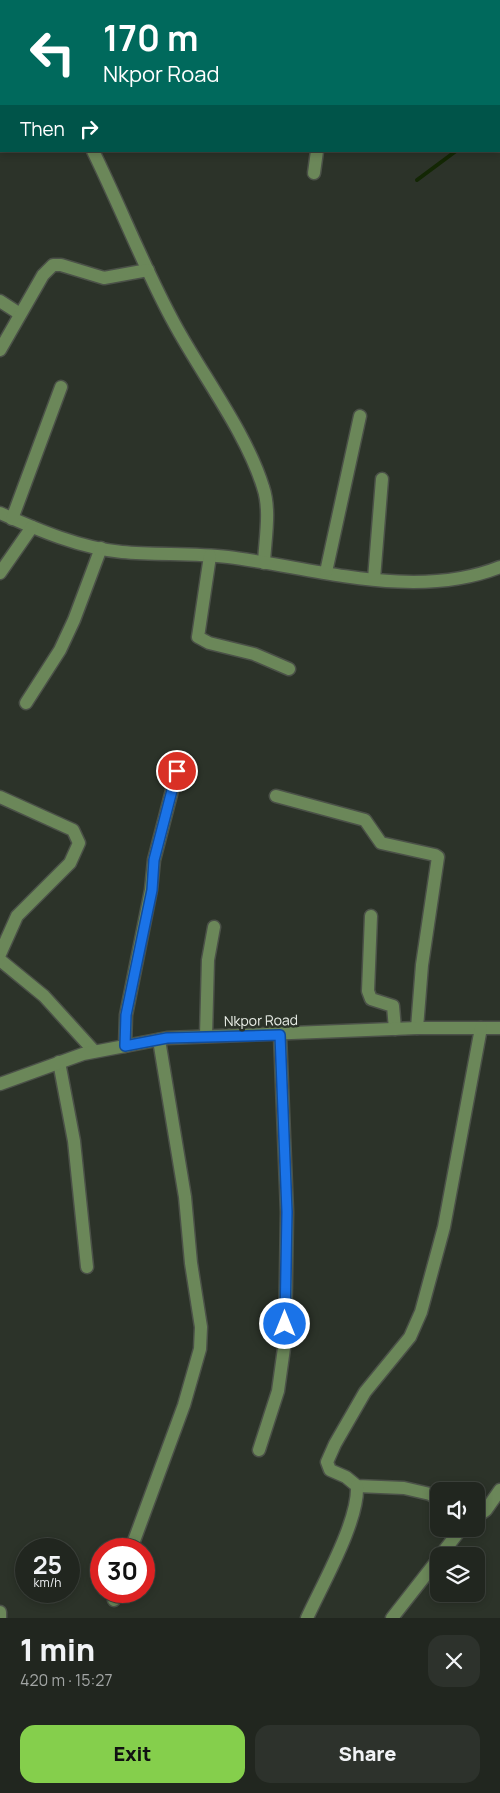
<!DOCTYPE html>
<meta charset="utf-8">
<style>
:root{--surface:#21261f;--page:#2d322c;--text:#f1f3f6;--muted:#a2a5a4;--line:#3e433d;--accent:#85cf4c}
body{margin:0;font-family:Manrope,sans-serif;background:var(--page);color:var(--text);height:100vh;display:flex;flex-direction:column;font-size:19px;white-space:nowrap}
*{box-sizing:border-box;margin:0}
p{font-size:16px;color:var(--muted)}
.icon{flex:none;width:28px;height:28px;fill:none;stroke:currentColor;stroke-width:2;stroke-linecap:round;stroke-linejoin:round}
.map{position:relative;height:1618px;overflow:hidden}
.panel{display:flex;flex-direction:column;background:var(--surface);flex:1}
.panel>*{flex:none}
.guide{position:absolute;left:0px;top:0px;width:500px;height:152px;box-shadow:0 2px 8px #0003,0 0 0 1px var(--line);background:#00695c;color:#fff;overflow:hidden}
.buttons{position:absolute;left:430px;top:1482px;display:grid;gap:10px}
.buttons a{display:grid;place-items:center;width:55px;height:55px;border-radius:10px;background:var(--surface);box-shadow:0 2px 8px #0003,0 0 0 1px var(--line);font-size:25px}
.speed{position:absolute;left:15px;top:1538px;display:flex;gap:10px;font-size:25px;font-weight:700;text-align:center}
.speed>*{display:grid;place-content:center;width:65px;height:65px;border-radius:50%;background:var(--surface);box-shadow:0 2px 8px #0003,0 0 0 1px var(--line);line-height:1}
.speed small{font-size:12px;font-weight:400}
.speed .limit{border:8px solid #d22;background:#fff;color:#111}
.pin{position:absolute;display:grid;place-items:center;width:42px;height:42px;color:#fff;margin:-21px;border:2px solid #fff;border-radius:50%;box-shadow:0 1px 5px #0007}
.me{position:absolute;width:55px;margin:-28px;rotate:0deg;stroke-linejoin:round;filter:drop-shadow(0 0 4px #0008)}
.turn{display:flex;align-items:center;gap:18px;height:105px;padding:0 20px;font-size:22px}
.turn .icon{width:65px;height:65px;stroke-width:2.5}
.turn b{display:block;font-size:35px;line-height:42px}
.then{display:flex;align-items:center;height:48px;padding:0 20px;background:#0003;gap:10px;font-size:19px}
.round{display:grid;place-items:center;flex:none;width:52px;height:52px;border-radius:15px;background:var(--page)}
.summary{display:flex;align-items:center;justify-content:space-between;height:85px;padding:0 20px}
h1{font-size:30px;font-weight:800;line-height:38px}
.cta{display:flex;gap:10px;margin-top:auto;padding:10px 20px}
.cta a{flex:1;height:58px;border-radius:15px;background:var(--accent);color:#111;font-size:20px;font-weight:800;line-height:58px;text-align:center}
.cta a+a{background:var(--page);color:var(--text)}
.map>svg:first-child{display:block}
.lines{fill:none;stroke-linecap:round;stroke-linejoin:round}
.stream{stroke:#132704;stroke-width:4}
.minor-casing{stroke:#4b5148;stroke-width:15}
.minor{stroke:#6b8759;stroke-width:12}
.route-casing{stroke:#114b97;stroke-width:12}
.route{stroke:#1a73e8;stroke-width:9}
.labels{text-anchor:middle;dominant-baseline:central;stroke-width:5;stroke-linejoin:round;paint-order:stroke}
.street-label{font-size:14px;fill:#ecf1ea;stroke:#2c3329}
</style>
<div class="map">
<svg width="500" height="1618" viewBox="0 0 500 1618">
<rect width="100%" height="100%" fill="#2c3329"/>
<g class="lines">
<g class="stream">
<path d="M499,121l1,-1"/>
<path d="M417,180l39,-29"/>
</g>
<g class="minor-casing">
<g id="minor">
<path d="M34,0v1"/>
<path d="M289,0l1,1"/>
<path d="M328,1l3,-1"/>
<path d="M0,23h1"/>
<path d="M0,64h1"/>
<path d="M0,106l1,3"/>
<path d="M93,151c28,57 51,117 81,172 28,52 72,109 89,164 8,23 2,52 1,76"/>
<path d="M314,173l3,-22"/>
<path d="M0,301l20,13"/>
<path d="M0,350l43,-75 10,-10h8l43,13 44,-8"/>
<path d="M0,513c38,17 80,35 122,39 35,3 71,1 106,5 88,11 187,44 272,10"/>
<path d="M12,519l49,-132"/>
<path d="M210,556l-12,81 11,6 45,11 35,15"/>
<path d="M326,572l34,-156"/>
<path d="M0,573l32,-46"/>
<path d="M374,579l8,-100"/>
<path d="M26,703l34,-53 14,-30 27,-72"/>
<path d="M276,796l89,24 16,23 54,12 3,2 -16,108 -5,63"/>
<path d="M0,797l73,33 6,13 -9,20 -53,53 -17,38"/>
<path d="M371,916l-3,75 3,8 22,7 2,23"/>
<path d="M0,960l44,36 50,55"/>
<path d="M206,1036l2,-76 6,-33"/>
<path d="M125,1046l1,-31 25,-125 3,-30 23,-89"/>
<path d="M59,1062l15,79 13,126"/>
<path d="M0,1084l83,-30 84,-16 250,-10h83"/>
<path d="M259,1450l19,-59 7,-50 2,-129 -7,-177"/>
<path d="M439,1500l-9,-6 -26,-6 -47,-2 -11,-9 -16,-7 -3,-8 8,-18 30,-52 45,-55 11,-25 23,-85 37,-199"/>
<path d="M476,1517l10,-7 14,-20"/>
<path d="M131,1549l53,-144 16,-56 1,-22 -10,-64 -6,-66 -26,-157"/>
<path d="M440,1556l21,-27"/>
<path d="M114,1600l3,-9"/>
<path d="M0,1612v6"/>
<path d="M307,1618c15,-33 52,-97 50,-132"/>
<path d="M392,1618l47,-60"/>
</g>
</g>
<use href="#minor" class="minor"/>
</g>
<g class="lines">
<g class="route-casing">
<path id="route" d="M177,771l-23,89 -2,30 -26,125 -1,31 42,-8 113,-3 7,177 -2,112"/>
</g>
<use href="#route" class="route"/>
</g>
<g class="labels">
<g class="street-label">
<text transform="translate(261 1020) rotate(-1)">Nkpor Road</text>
</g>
</g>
</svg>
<div class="buttons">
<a><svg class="icon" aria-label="sound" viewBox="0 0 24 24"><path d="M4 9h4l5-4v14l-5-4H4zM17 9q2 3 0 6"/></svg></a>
<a><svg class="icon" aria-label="layers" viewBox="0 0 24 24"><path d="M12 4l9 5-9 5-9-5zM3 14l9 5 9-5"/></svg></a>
</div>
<div class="speed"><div>25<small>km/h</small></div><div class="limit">30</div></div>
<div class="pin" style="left:177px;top:771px;background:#d93025"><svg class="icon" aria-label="arrive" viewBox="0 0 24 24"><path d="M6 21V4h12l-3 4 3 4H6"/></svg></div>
<svg class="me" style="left:285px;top:1324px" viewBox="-20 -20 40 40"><circle r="17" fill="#1a73e8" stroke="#fff" stroke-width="3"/><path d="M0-11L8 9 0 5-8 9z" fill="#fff"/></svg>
<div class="guide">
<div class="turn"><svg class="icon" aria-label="left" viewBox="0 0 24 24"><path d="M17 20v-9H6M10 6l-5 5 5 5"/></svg><div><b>170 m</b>Nkpor Road</div></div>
<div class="then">Then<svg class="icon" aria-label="right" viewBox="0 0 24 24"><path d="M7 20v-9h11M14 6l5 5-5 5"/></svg></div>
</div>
</div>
<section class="panel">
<div class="summary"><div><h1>1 min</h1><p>420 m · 15:27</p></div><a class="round"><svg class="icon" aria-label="close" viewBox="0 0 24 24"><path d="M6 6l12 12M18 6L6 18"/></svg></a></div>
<div class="cta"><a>Exit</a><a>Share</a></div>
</section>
